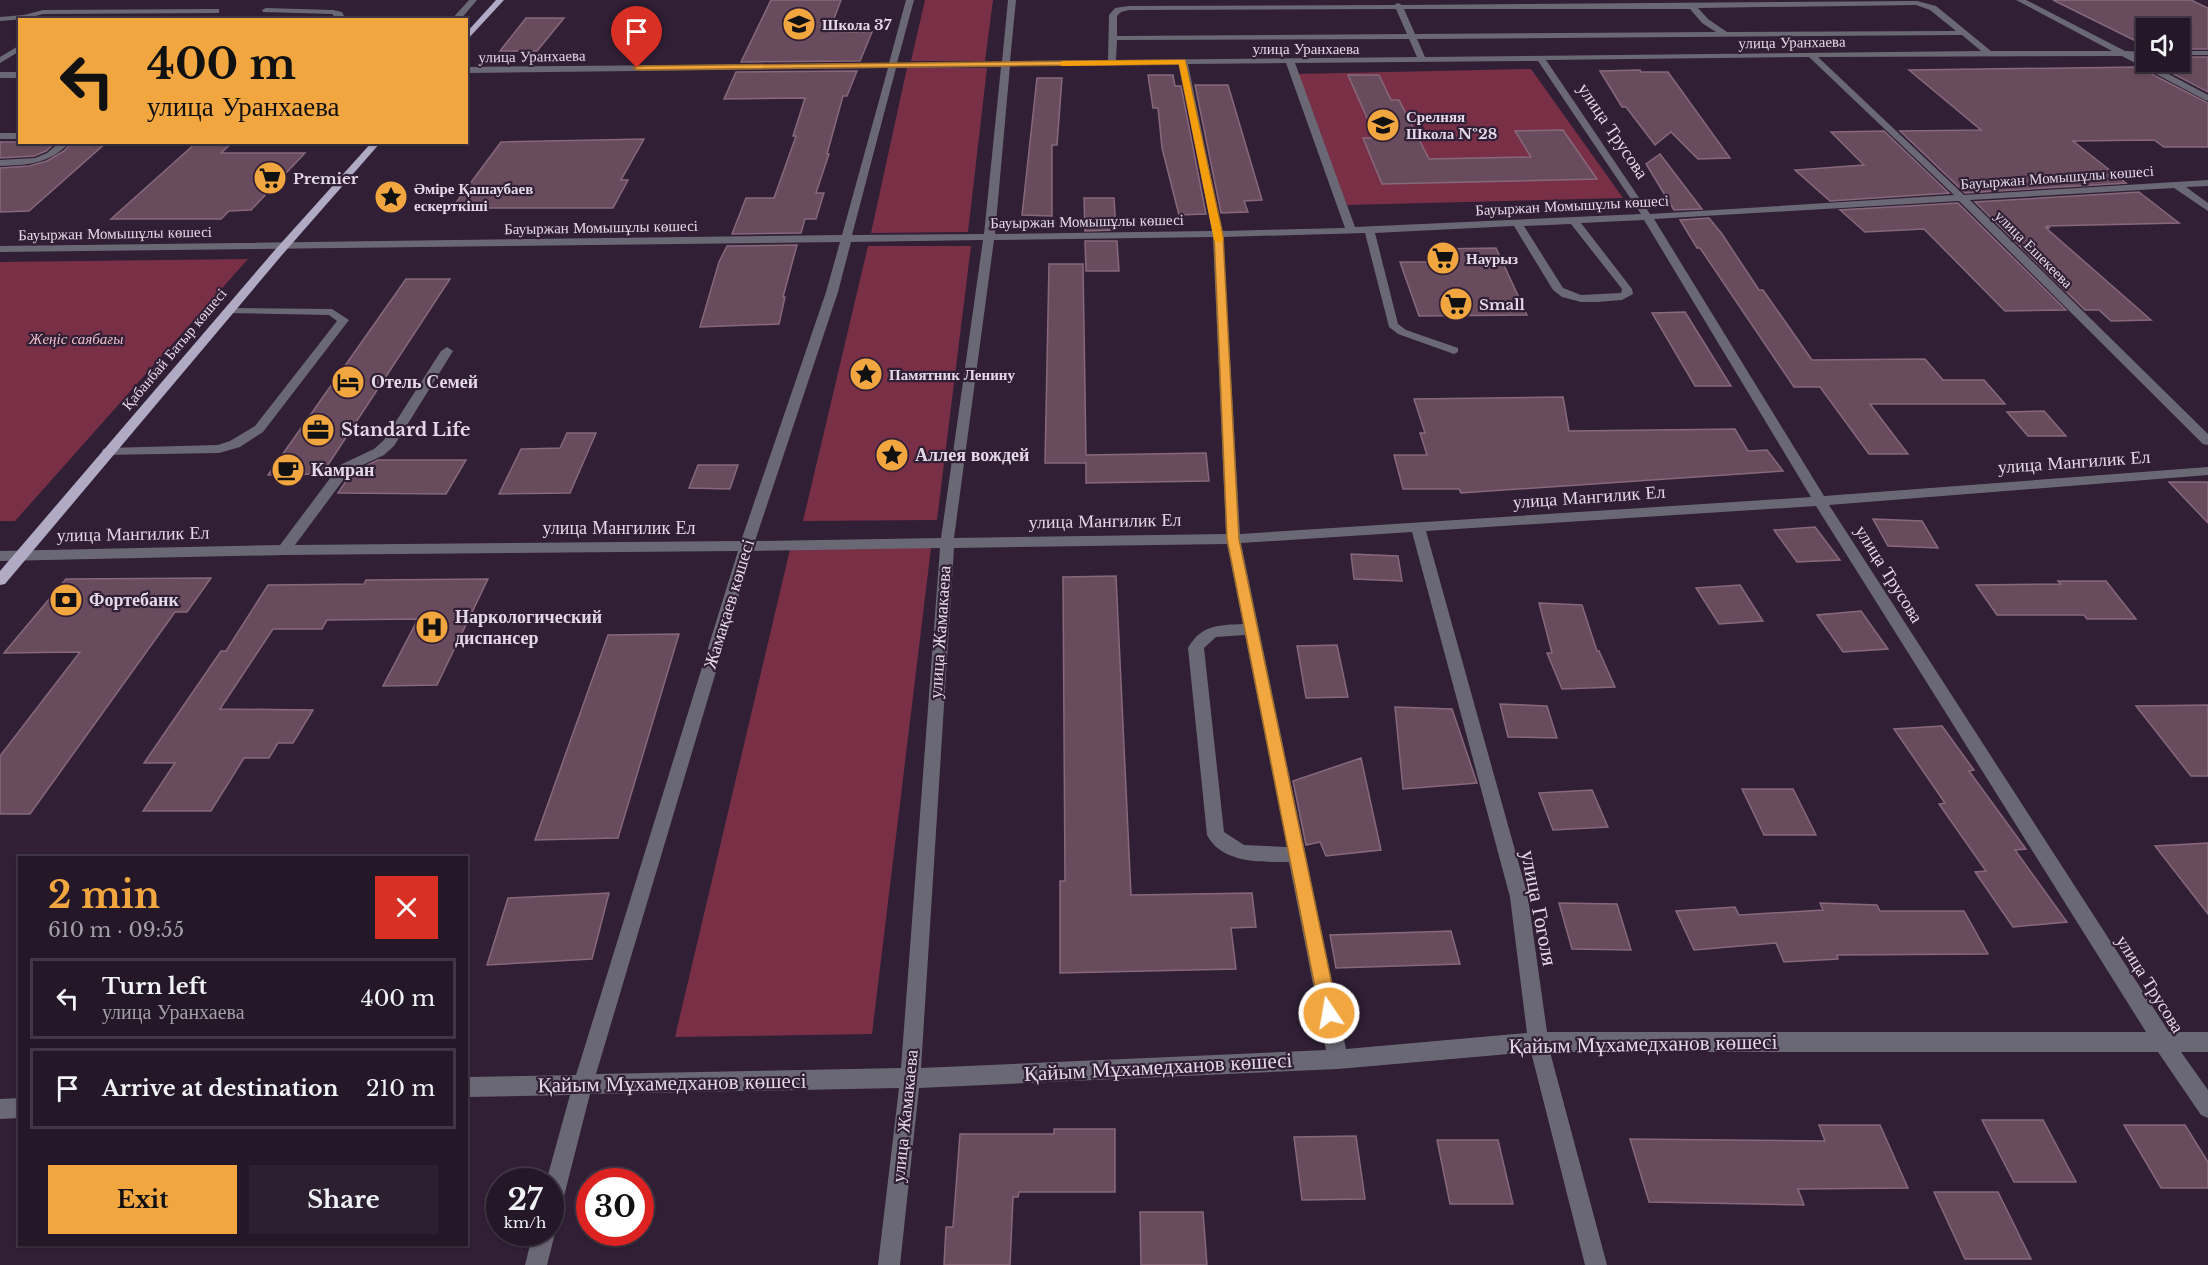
<!DOCTYPE html>
<meta charset="utf-8">
<style>
:root{--surface:#241728;--page:#2c2030;--text:#f1f3f6;--muted:#a39fa8;--line:#413645;--accent:#f1a63f}
body{margin:0;font-family:"Libre Baskerville",serif;background:var(--page);color:var(--text);height:100vh;display:flex;flex-direction:column;font-size:22px;white-space:nowrap}
*{box-sizing:border-box;margin:0}
p{font-size:20px;color:var(--muted)}
.icon{flex:none;width:33px;height:33px;fill:none;stroke:currentColor;stroke-width:2;stroke-linecap:round;stroke-linejoin:round}
.map{position:relative;flex:1;overflow:hidden}
.details{position:absolute;left:18px;top:856px;width:450px;height:390px;display:flex;flex-direction:column;background:var(--surface);border-radius:0px;box-shadow:0 2px 4px #0004,0 0 0 2px var(--line)}
.details>*{flex:none}
.guide{position:absolute;left:18px;top:18px;width:450px;height:126px;border-radius:0px;box-shadow:0 2px 4px #0004,0 0 0 2px var(--line);background:#f1a63f;color:#111;overflow:hidden}
.buttons{position:absolute;left:2136px;top:18px;display:grid;gap:12px}
.buttons a{display:grid;place-items:center;width:54px;height:54px;border-radius:0px;background:var(--surface);box-shadow:0 2px 4px #0004,0 0 0 2px var(--line);font-size:30px}
.speed{position:absolute;left:486px;top:1168px;display:flex;gap:12px;font-size:30px;font-weight:700;text-align:center}
.speed>*{display:grid;place-content:center;width:78px;height:78px;border-radius:50%;background:var(--surface);box-shadow:0 2px 4px #0004,0 0 0 2px var(--line);line-height:1}
.speed small{font-size:15px;font-weight:400}
.speed .limit{border:9px solid #d22;background:#fff;color:#111}
.pin{position:absolute;display:grid;place-items:center;width:51px;height:51px;color:#fff;margin:-62px -26px;border-radius:50% 50% 50% 0;rotate:-45deg;box-shadow:0 0 6px #0007}
.pin .icon{rotate:45deg}
.me{position:absolute;width:66px;margin:-33px;rotate:348deg;stroke-linejoin:round;filter:drop-shadow(0 0 4px #0008)}
.turn{display:flex;align-items:center;gap:21px;height:126px;padding:0 30px;font-size:27px}
.turn .icon{width:78px;height:78px;stroke-width:2.5}
.turn b{display:block;font-size:42px;line-height:51px}
.round{display:grid;place-items:center;flex:none;width:63px;height:63px;border-radius:0px;background:var(--page)}
.overview{display:flex;align-items:center;justify-content:space-between;height:102px;padding:0 30px}
h1{font-size:36px;font-weight:700;line-height:45px;color:var(--accent)}
.button{display:flex;gap:12px;margin-top:auto;padding:12px 30px}
.button a{flex:1;height:69px;border-radius:0px;background:var(--accent);color:#111;font-size:24px;font-weight:700;line-height:69px;text-align:center}
.button a+a{background:var(--page);color:var(--text)}
ul{padding:0;list-style:none}
li{display:flex;align-items:center;gap:18px;height:81px;margin:0 12px 9px;padding:0 18px;border:3px solid var(--line);border-radius:0px}
li div{flex:1}
li b{display:block;font-size:22px}
li em{font-style:normal}
.map>svg:first-child{display:block}
.green{fill:#793047}
.building{fill:#684c5d;stroke:#87687b;stroke-width:1.5}
.lines{fill:none;stroke-linecap:round;stroke-linejoin:round}
.minor{fill:#6b6875;fill-rule:evenodd}
.major{fill:#b0aac5;fill-rule:evenodd}
.route{fill:#f1a63f;stroke:#9d6c29;stroke-width:1.5}
.slow{fill:#f59e0b}
.labels{text-anchor:middle;dominant-baseline:central;stroke-width:4.5;stroke-linejoin:round;paint-order:stroke}
.far-poi-label{font-size:15px;font-weight:bold;fill:#e4d9e8;stroke:#301f35;text-anchor:start}
.far-street-label{font-size:15px;fill:#e4d9e8;stroke:#301f35}
.far-park-label{font-size:15px;font-style:italic;fill:#f2bfca;stroke:#301f35}
.street-label{font-size:18px;fill:#e4d9e8;stroke:#301f35}
.poi-label{font-size:18px;font-weight:bold;fill:#e4d9e8;stroke:#301f35;text-anchor:start}
.near-street-label{font-size:21px;fill:#e4d9e8;stroke:#301f35}
</style>
<div class="map">
<svg width="2208" height="1265" viewBox="0 0 2208 1265">
<rect width="100%" height="100%" fill="#301f35"/>
<g class="green">
<path d="M925,0h68l-8,61h-74z"/>
<path d="M907,68h80l-19,164 -97,1z"/>
<path d="M1531,69l92,129 -276,7 -51,-131z"/>
<path d="M868,246h103l-34,274 -134,1z"/>
<path d="M248,259l-233,262h-15v-259z"/>
<path d="M932,540l-60,494 -197,3 117,-496z"/>
</g>
<g class="building">
<path d="M771,0h70l-12,32h43l-12,29 -119,1z"/>
<path d="M2053,0h138l17,8v41h-28v-21h-34v18z"/>
<path d="M526,18h38l-27,33h-37z"/>
<path d="M2180,57h28v35l-48,-25 27,-1 -10,-4z"/>
<path d="M2138,67l70,36v44h-44l-10,-7 -81,1 53,42 -161,10 -65,-62 81,-1 -72,-60z"/>
<path d="M1640,70l1,2h27l62,86 -32,1 -27,-27 -16,13 -29,-38h-4l-22,-36z"/>
<path d="M857,71l-10,25h-4l-16,58h2l-13,39h8l-8,26h-11l-4,14 -69,1 14,-36h28l22,-62h-3l12,-38 -81,1 12,-27z"/>
<path d="M1148,75h25l2,11h6l25,128 -27,1 -17,-67 -4,-40h-5z"/>
<path d="M1348,75h31l12,25h8l30,59 102,-2 -16,-26 48,-1 34,49 -215,5 -19,-46h13z"/>
<path d="M1037,78h25l-5,67h-5v71l-30,-1z"/>
<path d="M1195,85h33l34,115 -18,1 4,11 -27,1z"/>
<path d="M1884,131l65,62 -119,8 -35,-31 69,-5 -33,-33z"/>
<path d="M644,139l-23,41h7l-15,28h-161l49,-66z"/>
<path d="M0,142h56l-10,9 -12,5 -34,2z"/>
<path d="M72,142h35l-78,69 -29,1v-44l29,-2 18,-5 17,-10z"/>
<path d="M197,142h36l-12,11h84l-54,57 -22,1 -8,8h-110z"/>
<path d="M1660,154l42,55 -28,1 -28,-46z"/>
<path d="M2139,192l40,31 -133,3 4,2h-4l105,92 -40,1 -12,-11h-14l-110,-108z"/>
<path d="M1084,198h30l2,32 -31,1z"/>
<path d="M1958,203l108,107 -61,1 -81,-82 -59,3 -25,-22z"/>
<path d="M1709,218l13,16 37,56h4l49,70 113,-1 18,21h41l21,24h-135l38,50h-39l-49,-67h-26l-94,-139h-3l-17,-28z"/>
<path d="M1085,241h32l2,30h-33z"/>
<path d="M797,245l-14,52h2l-6,27 -79,3 19,-65 8,-16z"/>
<path d="M1496,248l31,67 -108,1 -19,-54h41l-6,-13z"/>
<path d="M1049,264h34l3,191 120,-2 3,28 -123,2v-20h-41z"/>
<path d="M406,279h44l-128,195 -54,1z"/>
<path d="M1685,312l46,74h-36l-43,-73z"/>
<path d="M1563,397l6,34 166,-2 13,22 19,-1 16,21 -322,22 -2,-4h-56l-9,-34h33l-7,-22h5l-11,-34z"/>
<path d="M2044,411l22,25h-38l-21,-24z"/>
<path d="M567,433h29l-26,60 -71,1 22,-45 39,-1z"/>
<path d="M378,460h88l-20,34 -108,-1 14,-21z"/>
<path d="M698,465h40l-8,24 -41,-1z"/>
<path d="M2169,482h39v41z"/>
<path d="M1873,519l49,2 16,27 -50,-2z"/>
<path d="M1815,527l25,33 -43,2 -23,-32z"/>
<path d="M1351,554l47,2 4,25 -48,-2z"/>
<path d="M1116,576l15,319 121,-2 4,34 -25,1 5,41 -176,4v-92h5l-2,-304z"/>
<path d="M211,578l-24,34h-12l-145,202h-30v-58l80,-104 -76,1 62,-74z"/>
<path d="M488,579l-51,106 -54,1 35,-67 -91,1 -5,9h-49l-53,80 93,1 -20,33h-15l-9,15h-25l-33,53h-68l32,-48h-31l77,-112h5l42,-66 96,-1 2,-4z"/>
<path d="M2058,581h48l30,38h-49l-3,-4h-87l-21,-30 85,-1z"/>
<path d="M1740,585l23,36 -44,3 -23,-36z"/>
<path d="M1539,603l43,2 15,46h2l16,36 -53,2 -15,-36h5z"/>
<path d="M1861,611l27,38 -45,3 -26,-37z"/>
<path d="M679,634l-61,204 -83,2 73,-205z"/>
<path d="M1337,645l11,52 -42,1 -9,-52z"/>
<path d="M1500,704l47,2 10,32 -49,-1z"/>
<path d="M2208,705v71h-17l-55,-70z"/>
<path d="M1395,707l57,2 25,74 -74,6z"/>
<path d="M1942,726l32,44 -5,1 57,78 -11,1 52,72 -54,5 -38,-55 11,-1 -47,-67 6,-1 -51,-74z"/>
<path d="M1361,758l20,92 -55,6 -6,-14 -14,3 -13,-64z"/>
<path d="M1742,789h51l23,46h-52z"/>
<path d="M1592,790l16,37 -55,3 -14,-37z"/>
<path d="M2208,843v71l-53,-68z"/>
<path d="M609,893l-17,66 -105,6 21,-67z"/>
<path d="M1559,903l58,1 14,46 -59,-1z"/>
<path d="M1820,903l57,2 3,6h84l24,43 -151,1 1,4 -54,3 -8,-19 -82,7 -18,-39 59,-4 4,8 84,-5z"/>
<path d="M1451,931l9,33 -124,4 -6,-33z"/>
<path d="M1982,1120h61l33,62h-62z"/>
<path d="M1819,1125h61l28,63 -110,1 6,16 -155,-3 -19,-63 195,2z"/>
<path d="M2124,1125h61l23,37v26h-47z"/>
<path d="M1054,1129h61v63h-96l-1,5h-5l-3,68h-66l2,-38h7l7,-93h94z"/>
<path d="M1356,1136l9,63 -63,1 -8,-63z"/>
<path d="M1437,1140h61l15,64h-63z"/>
<path d="M1934,1192h64l33,67h-66z"/>
<path d="M1140,1212h63l4,53h-66z"/>
</g>
<g class="lines">
<g class="minor">
<path d="M469,0h8l-17,20h-9z"/>
<path d="M906,0h8l-17,63 105,-1 6,-62h8l-6,61 98,-1 1,-45 6,-7 14,-2 265,-1 4,-2 4,2 515,-4 19,5 55,45h121l-96,-51h10l99,51 21,1v4h-11l73,39v6l-3,-1 -83,-44 -304,1 146,138 244,-15v6l-22,1 22,16v8l-34,-23 -204,12 238,234v11l-5,-1 -244,-243 -305,18 170,277 384,-29v8l-379,30 340,527h39v20h-27l27,38v28l-7,-3 -43,-63h-608l57,213h-22l-54,-213 -193,17 -419,19 -19,177h-22l21,-177 -309,6 -29,114 -3,8 -8,3v-37h-4l24,-87 -104,2v-20l110,-2 162,-524 -454,4 -284,6v-10l280,-6 60,-80 34,-16 10,-9 57,-89 6,-4 6,4 -59,95 -10,9 -34,16 -55,74 446,-4 85,-249 14,-50 -840,10v-6l842,-11 46,-167 -422,5v-6l423,-4zM1916,5l14,5 26,21 -229,1 -19,-13 -10,-11zM1396,9l11,25 -290,2v-20l4,-4 8,-2zM1404,9h286l12,14 14,9 -301,2zM1962,35l19,16 -556,6 -8,-18zM1409,39l8,18 -301,3 1,-20zM1809,57l145,138 -304,19 -104,-154zM1538,61l103,153 -286,13 -60,-164zM1286,63l59,165 -123,3 -34,-167zM1179,65l33,166 -217,3 15,-168zM1001,67l-17,167 -132,1 44,-167zM1644,220l167,277 -571,37 -17,-297 142,-4 24,94 9,7 56,20 4,-2v-4l-52,-18 -8,-6 -23,-91 139,-7 39,64 9,7 19,5h16l25,-2 11,-6 -1,-5 -51,-66zM1571,224l51,65 -1,4 -40,2 -18,-7 -39,-62zM1213,237l13,297 -272,4 40,-298zM983,240l-42,298 -186,3 83,-249 13,-50zM1816,506l330,526h-599l-19,-135 -102,-366zM1412,532l98,365 17,136 -181,16 -105,-506zM1227,544l16,80c-25,1 -42,1 -55,24l19,187c15,29 55,27 82,27l37,188 -405,18 33,-520zM940,548l-39,520 -305,6 156,-523zM1245,635l42,212 -43,-2 -20,-13 -20,-184 12,-11z"/>
<path d="M266,8l67,2 9,2 4,8h-8l-6,-6 -69,-2 -1,-2z"/>
<path d="M216,9h3v4l-176,1 -19,5 -24,2v-4l24,-2 19,-5z"/>
<path d="M20,45v6l-20,12v-6z"/>
<rect x="2180" y="51" width="28" height="4"/>
<rect x="0" y="72" width="20" height="6"/>
<rect x="0" y="133" width="20" height="6"/>
<path d="M60,142h10c-20,22 -42,23 -70,24v-6l35,-2 12,-5z"/>
<path d="M228,308l104,1 17,11 -86,112 -23,15 -21,6 -116,2 -1,-3 1,-3 5,-1 110,-3 12,-4 25,-15 82,-105 -8,-6 -105,-2 -2,-2z"/>
<path d="M20,1098v20l-20,1v-20z"/>
<path d="M550,1225l5,8 -8,32h-22l8,-32h17z"/>
</g>
<g class="major">
<path d="M496,0h8l-38,41v-8z"/>
<path d="M372,142h9l-99,113 -277,329 -5,1v-14l274,-320z"/>
</g>
</g>
<path class="route" d="M1185,60l38,175 16,304 99,474 -2,6 -7,3 -6,-3 -3,-6 -93,-474 -13,-304 -35,-171 -542,6 -4,-2 4,-2z"/>
<path class="slow" d="M1185,60l38,180 -4,3 -5,-3 -35,-176 -117,2 -3,-2 3,-3z"/>
<defs>
<g id="school-disc" transform="scale(1.725)"><circle r="9.5" fill="#f1a63f" stroke="#301f35"/><path d="M0-5L7-2L0 1L-7-2ZM-4 1L0 2.5L4 1V4Q0 6-4 4Z" fill="#111"/></g>
<g id="supermarket-disc" transform="scale(1.725)"><circle r="9.5" fill="#f1a63f" stroke="#301f35"/><path d="M-6-5.5h2.5l.6 2H6L4.5 2H-2.5L-4.4-4H-6ZM-1.5 3.2a1.3 1.3 0 1 0 .1 0ZM3 3.2a1.3 1.3 0 1 0 .1 0Z" fill="#111"/></g>
<g id="sight-disc" transform="scale(1.725)"><circle r="9.5" fill="#f1a63f" stroke="#301f35"/><path d="M0-6L1.8-2.2L6-1.7L2.9 1.2L3.7 5.4L0 3.3L-3.7 5.4L-2.9 1.2L-6-1.7L-1.8-2.2Z" fill="#111"/></g>
<g id="hotel-disc" transform="scale(1.725)"><circle r="9.5" fill="#f1a63f" stroke="#301f35"/><path d="M-6-4.5h1.5V1H6V5H4.5V3h-9V5H-6ZM-4 0a1.8 1.8 0 1 1 3.6 0ZM.5 0V-2.5h3Q6-2.5 6 0Z" fill="#111"/></g>
<g id="office-disc" transform="scale(1.725)"><circle r="9.5" fill="#f1a63f" stroke="#301f35"/><path d="M-6-3h4V-5.5h4V-3h4V5H-6ZM-1-4.5V-3h2v-1.5ZM-6 0V1H6V0Z" fill="#111"/></g>
<g id="cafe-disc" transform="scale(1.725)"><circle r="9.5" fill="#f1a63f" stroke="#301f35"/><path d="M-5.5-4.5H6V0H3Q3 3.5 0 3.5H-2.5Q-5.5 3.5-5.5 0ZM3-3.2v2h1.7v-2ZM-6 4.5H4V6H-6Z" fill="#111"/></g>
<g id="bank-disc" transform="scale(1.725)"><circle r="9.5" fill="#f1a63f" stroke="#301f35"/><path d="M-6-4H6V4H-6ZM0-2.3a2.3 2.3 0 1 0 0 4.6a2.3 2.3 0 1 0 0-4.6Z" fill="#111"/></g>
<g id="hospital-disc" transform="scale(1.725)"><circle r="9.5" fill="#f1a63f" stroke="#301f35"/><path d="M-5-5h3v3.5h4V-5h3V5h-3V1.5h-4V5h-3Z" fill="#111"/></g>
</defs>
<g fill-rule="evenodd">
<use href="#school-disc" x="799" y="24"/>
<use href="#school-disc" x="1383" y="125"/>
<use href="#supermarket-disc" x="270" y="178"/>
<use href="#sight-disc" x="391" y="197"/>
<use href="#supermarket-disc" x="1443" y="258"/>
<use href="#supermarket-disc" x="1456" y="304"/>
<use href="#sight-disc" x="866" y="374"/>
<use href="#hotel-disc" x="348" y="382"/>
<use href="#office-disc" x="318" y="430"/>
<use href="#sight-disc" x="892" y="455"/>
<use href="#cafe-disc" x="288" y="470"/>
<use href="#bank-disc" x="66" y="600"/>
<use href="#hospital-disc" x="432" y="627"/>
</g>
<g class="labels">
<g class="far-poi-label">
<text x="822" y="24">Школа 37</text>
<text x="1406" y="116">Срелняя<tspan x="1406" dy="17">Школа №28</tspan></text>
<text x="293" y="178">Premier</text>
<text x="414" y="188">Әміре Қашаубаев<tspan x="414" dy="17">ескерткіші</tspan></text>
<text x="1466" y="258">Наурыз</text>
<text x="1479" y="304">Small</text>
<text x="889" y="374">Памятник Ленину</text>
</g>
<g class="far-street-label">
<text transform="translate(1792 42) rotate(-1)">улица Уранхаева</text>
<text x="1306" y="48">улица Уранхаева</text>
<text transform="translate(532 56) rotate(-1)">улица Уранхаева</text>
<text transform="translate(2057 177) rotate(-4)">Бауыржан Момышұлы көшесі</text>
<text transform="translate(1572 205) rotate(-3)">Бауыржан Момышұлы көшесі</text>
<text transform="translate(1087 221) rotate(-1)">Бауыржан Момышұлы көшесі</text>
<text transform="translate(601 227) rotate(-1)">Бауыржан Момышұлы көшесі</text>
<text transform="translate(115 233) rotate(-1)">Бауыржан Момышұлы көшесі</text>
<text transform="translate(2034 249) rotate(45)">улица Ешекеева</text>
<text transform="translate(174 349) rotate(-50)">Қабанбай Батыр көшесі</text>
</g>
<g class="far-park-label">
<text x="76" y="338">Жеңіс саябағы</text>
</g>
<g class="street-label">
<text transform="translate(1613 131) rotate(56)">улица Трусова</text>
<text transform="translate(2074 462) rotate(-4)">улица Мангилик Ел</text>
<text transform="translate(1589 497) rotate(-4)">улица Мангилик Ел</text>
<text transform="translate(1105 521) rotate(-1)">улица Мангилик Ел</text>
<text x="619" y="528">улица Мангилик Ел</text>
<text transform="translate(133 534) rotate(-1)">улица Мангилик Ел</text>
<text transform="translate(1889 574) rotate(58)">улица Трусова</text>
<text transform="translate(729 604) rotate(-73)">Жамақаев көшесі</text>
<text transform="translate(940 632) rotate(-86)">улица Жамакаева</text>
<text transform="translate(2150 984) rotate(58)">улица Трусова</text>
<text transform="translate(905 1116) rotate(-84)">улица Жамакаева</text>
</g>
<g class="poi-label">
<text x="371" y="382">Отель Семей</text>
<text x="341" y="430">Standard Life</text>
<text x="915" y="455">Аллея вождей</text>
<text x="311" y="470">Камран</text>
<text x="89" y="600">Фортебанк</text>
<text x="455" y="617">Наркологический<tspan x="455" dy="21">диспансер</tspan></text>
</g>
<g class="near-street-label">
<text transform="translate(1539 908) rotate(79)">улица Гоголя</text>
<text transform="translate(1643 1044) rotate(-1)">Қайым Мұхамедханов көшесі</text>
<text transform="translate(1158 1067) rotate(-3)">Қайым Мұхамедханов көшесі</text>
<text transform="translate(672 1083) rotate(-1)">Қайым Мұхамедханов көшесі</text>
</g>
</g>
</svg>
<div class="buttons">
<a><svg class="icon" aria-label="sound" viewBox="0 0 24 24"><path d="M4 9h4l5-4v14l-5-4H4zM17 9q2 3 0 6"/></svg></a>
</div>
<div class="speed"><div>27<small>km/h</small></div><div class="limit">30</div></div>
<div class="pin" style="left:637px;top:68px;background:#d93025"><svg class="icon" aria-label="arrive" viewBox="0 0 24 24"><path d="M6 21V4h12l-3 4 3 4H6"/></svg></div>
<svg class="me" style="left:1329px;top:1013px" viewBox="-20 -20 40 40"><circle r="17" fill="#f1a63f" stroke="#fff" stroke-width="3"/><path d="M0-11L8 9 0 5-8 9z" fill="#fff"/></svg>
<div class="guide">
<div class="turn"><svg class="icon" aria-label="left" viewBox="0 0 24 24"><path d="M17 20v-9H6M10 6l-5 5 5 5"/></svg><div><b>400 m</b>улица Уранхаева</div></div>
</div>
<section class="details">
<div class="overview"><div><h1>2 min</h1><p>610 m · 09:55</p></div><a class="round" style="background:#d93025;color:#fff"><svg class="icon" aria-label="close" viewBox="0 0 24 24"><path d="M6 6l12 12M18 6L6 18"/></svg></a></div>
<ul>
<li><svg class="icon" aria-label="left" viewBox="0 0 24 24"><path d="M17 20v-9H6M10 6l-5 5 5 5"/></svg><div><b>Turn left</b><p>улица Уранхаева</p></div><em>400 m</em></li>
<li><svg class="icon" aria-label="arrive" viewBox="0 0 24 24"><path d="M6 21V4h12l-3 4 3 4H6"/></svg><div><b>Arrive at destination</b></div><em>210 m</em></li>
</ul>
<div class="button"><a>Exit</a><a>Share</a></div>
</section>
</div>
